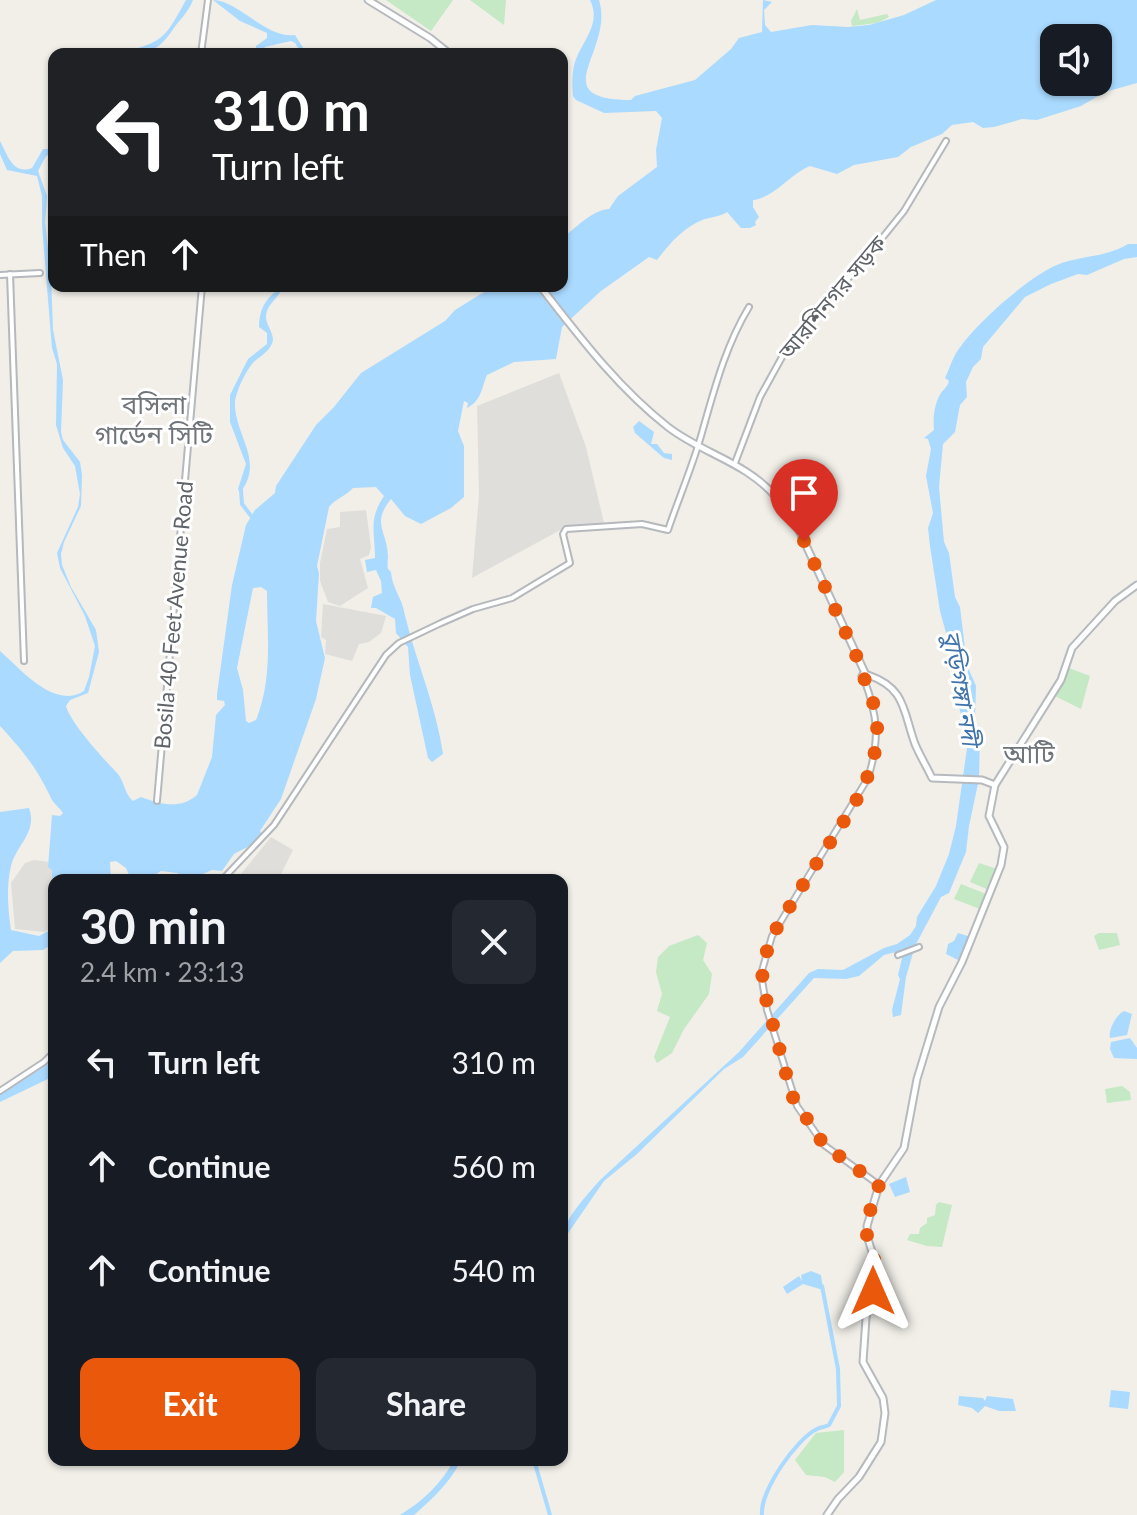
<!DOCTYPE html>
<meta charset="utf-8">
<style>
:root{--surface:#171b24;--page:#242831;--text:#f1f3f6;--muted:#9ea1a6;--accent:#ea580c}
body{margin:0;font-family:Lato,"Noto Sans Bengali",sans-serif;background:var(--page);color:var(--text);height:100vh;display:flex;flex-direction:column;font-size:30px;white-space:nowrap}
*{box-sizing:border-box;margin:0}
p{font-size:26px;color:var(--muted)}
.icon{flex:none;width:44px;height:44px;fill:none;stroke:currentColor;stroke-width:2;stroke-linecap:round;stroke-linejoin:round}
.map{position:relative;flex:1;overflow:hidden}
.panel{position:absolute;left:48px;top:874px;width:520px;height:592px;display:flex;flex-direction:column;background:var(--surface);border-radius:16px;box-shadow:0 2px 6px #0004}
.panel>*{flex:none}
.banner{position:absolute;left:48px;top:48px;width:520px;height:244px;border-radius:16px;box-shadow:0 2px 6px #0004;background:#202124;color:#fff;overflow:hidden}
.tools{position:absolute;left:1040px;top:24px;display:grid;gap:16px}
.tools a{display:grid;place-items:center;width:72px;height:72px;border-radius:16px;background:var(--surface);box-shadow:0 2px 6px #0004;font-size:40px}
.pin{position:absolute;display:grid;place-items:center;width:68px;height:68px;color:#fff;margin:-82px -34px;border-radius:50% 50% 50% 0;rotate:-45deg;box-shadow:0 0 8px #0007}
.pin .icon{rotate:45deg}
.me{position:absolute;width:88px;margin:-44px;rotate:0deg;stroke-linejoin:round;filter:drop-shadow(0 0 6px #0008)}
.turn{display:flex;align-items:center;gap:28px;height:168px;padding:0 32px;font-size:36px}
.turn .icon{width:104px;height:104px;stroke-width:2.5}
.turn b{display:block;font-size:56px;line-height:68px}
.then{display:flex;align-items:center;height:76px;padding:0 32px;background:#0003;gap:16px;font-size:30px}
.round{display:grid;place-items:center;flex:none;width:84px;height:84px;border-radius:16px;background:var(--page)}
.overview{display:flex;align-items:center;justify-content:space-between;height:136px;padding:0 32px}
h1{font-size:48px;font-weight:700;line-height:60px}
.action{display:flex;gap:16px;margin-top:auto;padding:16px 32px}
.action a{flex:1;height:92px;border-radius:16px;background:var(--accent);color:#fff;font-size:32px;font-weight:700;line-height:92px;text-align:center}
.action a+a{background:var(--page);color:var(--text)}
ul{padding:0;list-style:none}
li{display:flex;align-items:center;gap:24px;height:104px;padding:0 32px}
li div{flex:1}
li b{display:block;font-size:30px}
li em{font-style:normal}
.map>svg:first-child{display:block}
.industrial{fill:#e0deda}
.green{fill:#c5e8c5}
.water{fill:#aadaff;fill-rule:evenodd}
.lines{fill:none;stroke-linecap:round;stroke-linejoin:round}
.canal{stroke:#aadaff;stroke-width:4}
.tertiary-casing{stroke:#b5b8bc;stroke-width:8}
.secondary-casing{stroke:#b6babf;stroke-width:9}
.tertiary{stroke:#fff;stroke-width:4}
.secondary{stroke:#fff;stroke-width:5}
.route{stroke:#ea580c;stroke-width:14;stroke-dasharray:0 25.2}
.labels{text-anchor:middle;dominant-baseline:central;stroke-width:6;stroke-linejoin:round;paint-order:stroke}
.street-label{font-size:22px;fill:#5f6368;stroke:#fff}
.water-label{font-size:24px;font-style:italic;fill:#4174aa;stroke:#fff}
.quarter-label{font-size:26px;fill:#70757a;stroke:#fff}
</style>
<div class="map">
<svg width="1137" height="1515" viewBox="0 0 1137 1515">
<rect width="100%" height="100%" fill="#f1efe8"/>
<g class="industrial">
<path d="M559,373l27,74 18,76 -40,5 -92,50 7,-83 -2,-89z"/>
<path d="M366,510l5,37 -2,8 -9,4 8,29 -28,18 -12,-4 -8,-21v-18l7,-34 13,-2v-15z"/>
<path d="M323,604l63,12 -5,17 -12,9 -10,2 -7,17 -27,-7 1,-14 -5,-3z"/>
<path d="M271,837l22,13 -13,26 6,4h-50z"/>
<path d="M34,860l16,2 8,18h-4v46l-10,6 -29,-3 -4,-46 14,-20z"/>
</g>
<g class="green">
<path d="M386,0h67l-22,31z"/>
<path d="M470,0h36l-2,25z"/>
<path d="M857,9l3,11 27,-6 2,3 -12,6 -25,3 -1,-5z"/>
<path d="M1069,668l21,8 -9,33 -28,-14z"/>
<path d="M979,863l18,6 -8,21 -19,-8z"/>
<path d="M961,884l25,10 -6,15 -26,-10z"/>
<path d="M1099,933h18l3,12 -21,5 -5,-14z"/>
<path d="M698,935l9,8 -4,17 9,14 -3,20 -25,35 -12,24 -15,10 -3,-6 16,-40 -13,-6 5,-17 -6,-22 2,-15 11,-11z"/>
<path d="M1122,1086l8,6 1,8 -24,3 -2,-14z"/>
<path d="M939,1202l13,3 -10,42 -15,-1 -20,-6 3,-6h9l1,-6 7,-5v-5l8,-3 1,-10z"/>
<path d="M844,1430v42l-9,10 -10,-5 -19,-2 -11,-15 21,-27z"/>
</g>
<g class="water">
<path d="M186,0h7c-4,10 -11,18 -17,25 -18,27 -25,29 -58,29 45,-13 45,-12 68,-54z"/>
<path d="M213,0c25,0 53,39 82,35l12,19 51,-5 1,5h-57l-7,-11 -4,-2 -26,6 -3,7h-6v-8l11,-8v-5l-27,-12z"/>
<path d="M590,0h9c16,51 -57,99 32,100l4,-4 60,-16 36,-31 8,-11 23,-6 1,-32 9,2 -8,8 1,15 6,7 41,-7 36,2 21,-2 35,-10 32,-15h201v83l-32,9 -24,14 -44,14 -15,-1 -28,8 -11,1 -10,-6 -21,3 -10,9 -31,13 -13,10 -44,8 -17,9 -27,-8c-20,8 -36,32 -57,34v7l6,10 -4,5 1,3 -6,3h-9l-14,-16c-8,5 -17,5 -25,8 -20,9 -32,23 -45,40l-8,-3 -48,34 -39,36 -6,32 -42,3 -27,13c-6,14 -5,25 -20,33l1,-5 -4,-2 -6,30 6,15v51l-13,11 -30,16 -16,-8 -14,-17c-20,25 -4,31 -3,57 0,5 -1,9 0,13l3,3c1,14 8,22 12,35 11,50 33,97 40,147l-11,8 -4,-4 -18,-83 -2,-28 -12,-14 -1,-14 -19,-11h-5l2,-11 9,-4 -1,-12 -5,-11 -9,2 -2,-12 10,-2c0,-27 -7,-38 9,-62l-8,-9 -23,1c-8,9 -17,10 -24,19l-12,59 2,7 -3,48 9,37 -9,41 -35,100 -21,32 2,3 -7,9 -21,11 -12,17 -10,-1 -9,4 -2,4h-14l-10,-5 -16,-2 -14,9 -16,-1 -5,-11 -10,-7 -6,1 1,18h-54l-5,-3v-7l-4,-3 4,-52 8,1 3,-3c-3,-5 -10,-10 -12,-15 -14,-30 -28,-47 -51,-72v-75c21,18 54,59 84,40l5,-14 6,-31 -10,-30 -25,-48 -3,-15 21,-46 2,-13 -5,-28 -12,-18 -7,-23 1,-61 -5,-16 -10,-122v-30l-5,-20 -30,-6 -7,-16v-13c8,15 13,34 32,27l11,-19h11v3l-8,4 -8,15 9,25 -2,26 6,52 2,56 10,50 -2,52 2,8 17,22 2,13 -1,31 -17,36 -3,12 1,11 9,22 25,43 3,22 -11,41 -18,7 -4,6c5,18 38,53 52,68 7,9 6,19 15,27l8,-4c19,7 39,13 56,-2l15,-38 4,-42 9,-10 -1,-4 -7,-1v-6l15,-109 14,-60 9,-15 20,-17 1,-7 40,-61 18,-18 27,-34 84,-52 10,-11 34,-21 4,-3h69v-48c14,-10 30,-28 47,-29l9,-13 39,-29 -1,-17 6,-32 -6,-7 -52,2 -28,-13 -3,-4c-1,-11 -1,-24 2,-34 7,-21 27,-38 15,-62zM1054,38h44v44h-44zM261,587l6,4c0,45 6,87 -11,129l-7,3 -3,-2 -3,-31 -6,-22 16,-80z"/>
<path d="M1128,244h9v13l-13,2 -37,16 -9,-1 -27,10 -26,13 -42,50 -2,12 -8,8 -7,15 1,15 -7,8 -5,27 -12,12 -4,43 5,55 5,11 6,44 5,10 7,58 9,21 -1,33 5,15 -1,45 -10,47 -3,26 -17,41 -8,4 -26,49 -9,31 -5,38 -8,2 -1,-7 8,-31 -2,-4 6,-25 -20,5 -25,21 -13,3 -32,-1 -71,79 -19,12 -87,85 -33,27 -42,61c0,-22 23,-44 37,-61l140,-129 70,-79 9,-4 25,1 41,-22 13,-4 13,-9 6,-9 1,-9 19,-31 13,-32 7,-28 12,-85 -15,-57 5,-7 -18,-66 -10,-65 -2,-18 5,-15 -7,-37 5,-27 -3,-10 -4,-1 10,-8c-1,-12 0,-26 7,-37 3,-4 7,-7 8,-12l-4,-3c4,-8 6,-16 10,-23 15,-27 74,-79 102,-90 24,-10 48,-7 71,-21z"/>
<path d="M279,286h4c-3,12 -17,17 -17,32 1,10 12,19 4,29 -4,7 -13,11 -18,17 -7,9 -17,29 -17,40 0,32 30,57 5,89l-2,-4 8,-25 -16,-42v-27l18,-36 19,-15v-11l-8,-6c0,-16 6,-29 19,-37z"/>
<path d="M639,421l15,11 -3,12h6l7,9 8,1v6l-8,-2 -29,-25 -2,-6z"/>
<path d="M29,808c9,24 -13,37 -18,58 -5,20 -3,43 0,64l28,6 15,-8v15l-11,7 -30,1 -13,12v-151z"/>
<path d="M958,933l13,4 -11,24 -14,-7 2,-10 6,-3z"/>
<path d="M1124,1011l8,3 -5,21 -17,3c-2,-8 6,-23 14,-27z"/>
<path d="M1130,1038l7,10v11l-23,-1 -4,-9 1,-7z"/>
<path d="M54,1060v15l-4,3 -50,24v-7z"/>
<path d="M906,1177l4,15 -15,5 -6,-13z"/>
<path d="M811,1271l10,4 2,15 -20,-6 -16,10 -4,-7 16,-11 3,5 -1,-6z"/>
<path d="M1111,1390l19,2 -2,17 -19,-2z"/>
<path d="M959,1396l24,2 2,3 2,-5 26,3 3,12h-17l-14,-5 -7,7 -6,-5 -14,-3z"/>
<path d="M454,1460h7c-11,23 -28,38 -47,55h-14c23,-14 41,-31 54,-55z"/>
</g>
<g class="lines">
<g class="canal">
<path d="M241,490l1,14 13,17"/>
<path d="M534,1460l16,55"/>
<path d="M762,1515c-2,-24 34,-76 55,-86 4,-2 8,-2 12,-4l10,-19 -1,-37 -16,-83"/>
</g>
<g class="tertiary-casing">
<g id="tertiary">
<path d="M201,54l7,-54"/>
<path d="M10,274l14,387"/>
<path d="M0,275l40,-2"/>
<path d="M735,463l25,-66 27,-49 25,-32 46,-48 46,-57 42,-70"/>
<path d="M864,679c14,37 16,61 4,99l-96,158 -11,38 6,36 30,96 27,39 55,40"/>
<path d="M157,801l45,-515"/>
<path d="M222,880l52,-55 112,-170 13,-12 42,-20 32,-14 39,-11 58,-35 -7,-29 3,-5 76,-5 26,6c11,-33 26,-67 35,-101 12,-42 23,-84 46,-122"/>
<path d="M898,955l21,-8"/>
<path d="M0,1091l44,-29 10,-10"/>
</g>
</g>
<g class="secondary-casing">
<g id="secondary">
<path d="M368,0l62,38 20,16"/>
<path d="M540,286c39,50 77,101 128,141 35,27 78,35 108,70"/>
<path d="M777,498l21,30 67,145"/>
<path d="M864,673l4,3 -3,3 -3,-3z"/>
<path d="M868,675c38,13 35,36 47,69 5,12 12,23 17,34l50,2 13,5"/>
<path d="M827,1515l11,-16 21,-22 22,-35 4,-29 -2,-15 -20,-36 3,-44 11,-50 -9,-29 -1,-13 12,-41 25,-37 13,-69 22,-72 23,-45 39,-97 3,-18 -15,-31 6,-31 66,-105 11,-32 43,-47 22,-16"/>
</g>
</g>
<use href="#tertiary" class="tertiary"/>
<use href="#secondary" class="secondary"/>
</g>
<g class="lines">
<path class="route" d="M804,541l56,123c4,19 16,38 17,59 2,51 -27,88 -53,129 -18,27 -35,56 -52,84l-9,27 -1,21 30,112 32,49 55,40c-5,15 -14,35 -12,50 4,26 14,25 6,56"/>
</g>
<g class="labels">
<g class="street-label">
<text transform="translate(832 297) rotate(-50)">আরশিনগর সড়ক</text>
<text transform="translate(173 615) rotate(-85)">Bosila 40 Feet Avenue Road</text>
</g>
<g class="water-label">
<text transform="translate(962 688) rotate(80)">বুড়িগঙ্গা নদী</text>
</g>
<g class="quarter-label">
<text x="154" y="404">বসিলা<tspan x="154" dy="30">গার্ডেন সিটি</tspan></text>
<text x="1029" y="753">আটি</text>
</g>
</g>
</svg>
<div class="tools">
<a><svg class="icon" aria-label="sound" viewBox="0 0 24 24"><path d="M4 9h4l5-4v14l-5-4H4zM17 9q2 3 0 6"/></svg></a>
</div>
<div class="pin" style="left:804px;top:541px;background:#d93025"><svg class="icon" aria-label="arrive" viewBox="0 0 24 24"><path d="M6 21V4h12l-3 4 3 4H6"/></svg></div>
<svg class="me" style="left:873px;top:1291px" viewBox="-20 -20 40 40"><path d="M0-17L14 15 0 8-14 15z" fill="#ea580c" stroke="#fff" stroke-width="4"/></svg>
<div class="banner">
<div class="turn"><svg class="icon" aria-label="left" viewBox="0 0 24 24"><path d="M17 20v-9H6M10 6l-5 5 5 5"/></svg><div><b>310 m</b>Turn left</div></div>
<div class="then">Then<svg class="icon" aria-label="ahead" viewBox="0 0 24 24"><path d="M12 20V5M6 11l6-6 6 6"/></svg></div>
</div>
<section class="panel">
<div class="overview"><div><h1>30 min</h1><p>2.4 km · 23:13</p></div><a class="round"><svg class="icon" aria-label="close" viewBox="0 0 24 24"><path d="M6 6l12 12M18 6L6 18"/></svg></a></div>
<ul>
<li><svg class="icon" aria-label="left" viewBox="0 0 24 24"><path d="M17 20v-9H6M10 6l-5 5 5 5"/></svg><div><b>Turn left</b></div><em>310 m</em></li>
<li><svg class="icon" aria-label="ahead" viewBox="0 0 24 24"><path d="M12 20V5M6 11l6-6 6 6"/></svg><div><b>Continue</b></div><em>560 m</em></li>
<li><svg class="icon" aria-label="ahead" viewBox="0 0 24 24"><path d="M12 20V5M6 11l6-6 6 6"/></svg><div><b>Continue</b></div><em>540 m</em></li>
</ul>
<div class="action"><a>Exit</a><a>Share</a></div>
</section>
</div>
